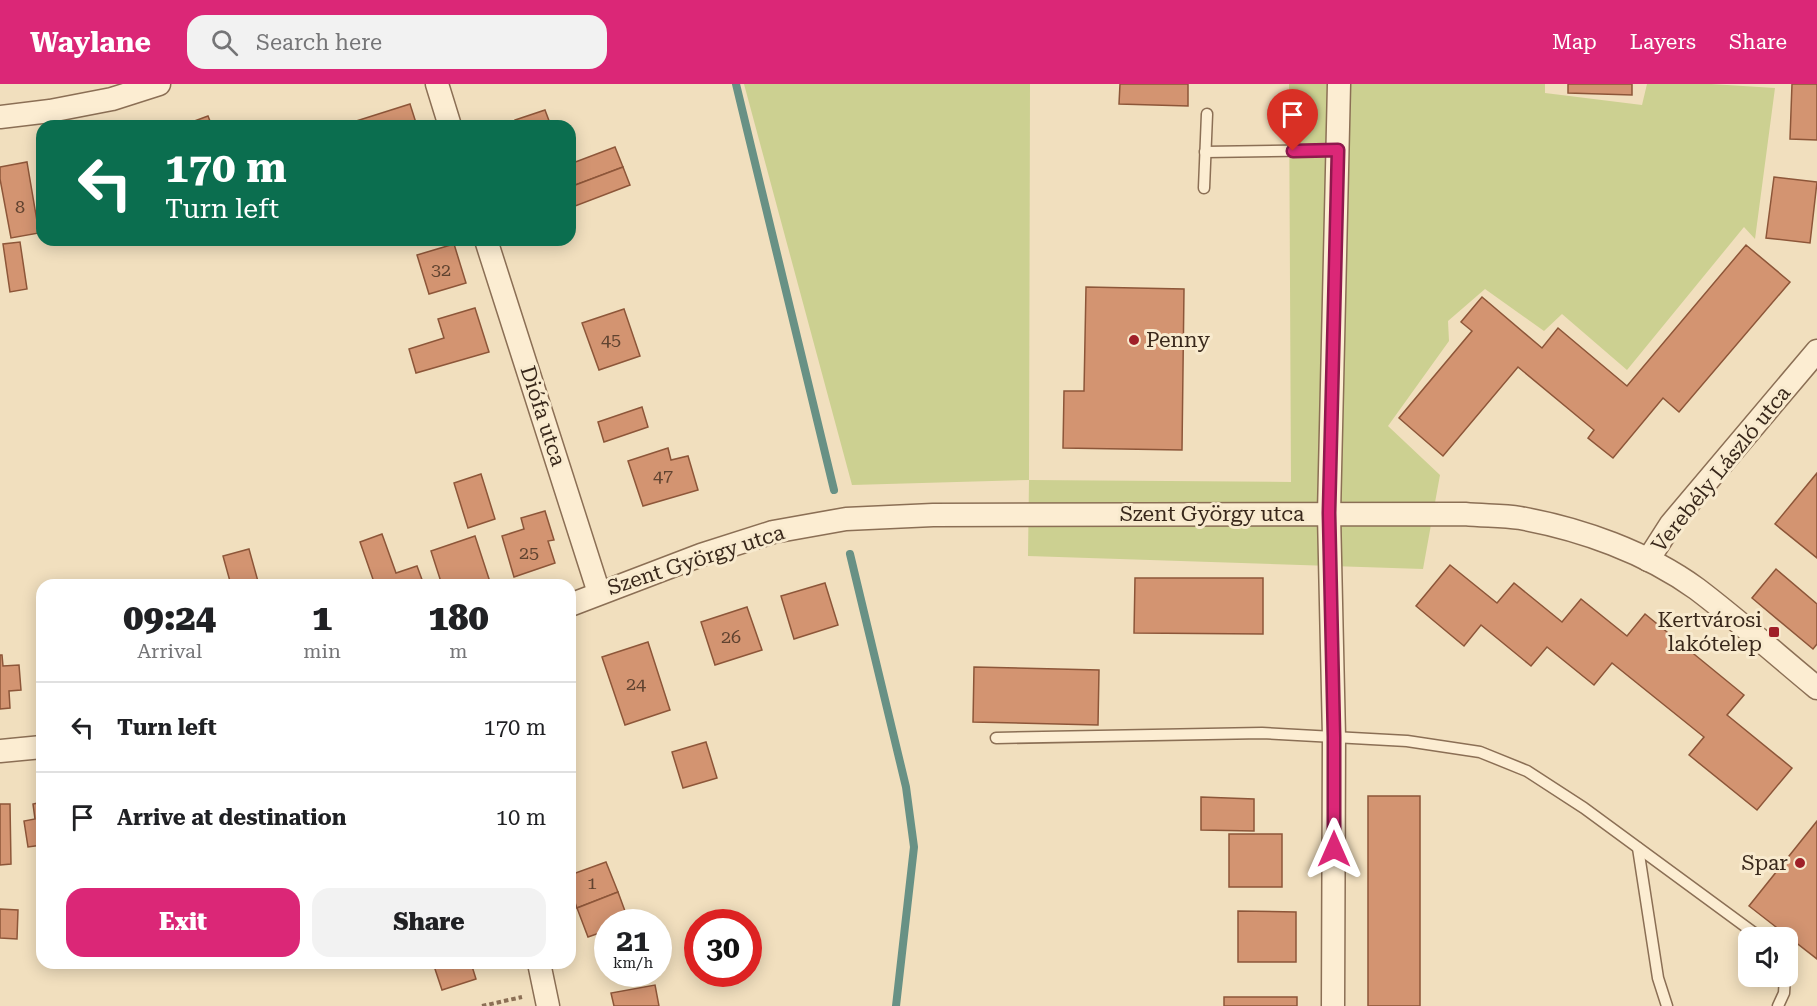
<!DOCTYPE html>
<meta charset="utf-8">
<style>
:root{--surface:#fff;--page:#f2f2f2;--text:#202124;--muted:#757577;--line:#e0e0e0;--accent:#db2777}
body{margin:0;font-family:"Roboto Serif",serif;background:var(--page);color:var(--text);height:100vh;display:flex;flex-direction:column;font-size:22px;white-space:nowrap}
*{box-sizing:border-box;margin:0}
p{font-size:20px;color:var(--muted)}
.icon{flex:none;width:33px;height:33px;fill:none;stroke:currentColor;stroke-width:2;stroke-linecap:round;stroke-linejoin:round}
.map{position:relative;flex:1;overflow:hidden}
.details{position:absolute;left:36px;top:495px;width:540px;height:390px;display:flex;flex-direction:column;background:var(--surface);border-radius:18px;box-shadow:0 3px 15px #0003}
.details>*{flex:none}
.hud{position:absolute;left:36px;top:36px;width:540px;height:126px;border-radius:18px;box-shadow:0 3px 15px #0003;background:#0b6e4f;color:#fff;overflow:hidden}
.buttons{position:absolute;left:1738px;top:843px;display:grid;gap:12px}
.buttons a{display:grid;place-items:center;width:60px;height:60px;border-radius:12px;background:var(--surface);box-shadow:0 3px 15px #0003;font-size:30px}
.speed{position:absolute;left:594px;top:825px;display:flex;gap:12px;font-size:30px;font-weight:700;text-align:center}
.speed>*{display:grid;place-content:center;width:78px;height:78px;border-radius:50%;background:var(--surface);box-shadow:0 3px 15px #0003;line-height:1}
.speed small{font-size:15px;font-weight:400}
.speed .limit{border:9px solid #d22;background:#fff;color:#111}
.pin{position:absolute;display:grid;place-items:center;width:51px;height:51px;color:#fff;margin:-62px -26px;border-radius:50% 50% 50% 0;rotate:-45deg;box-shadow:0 0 6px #0007}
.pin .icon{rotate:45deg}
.me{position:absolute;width:66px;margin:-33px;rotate:0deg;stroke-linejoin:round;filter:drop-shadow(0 0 4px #0008)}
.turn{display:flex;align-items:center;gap:21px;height:126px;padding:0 30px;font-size:27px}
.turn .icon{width:78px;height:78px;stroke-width:2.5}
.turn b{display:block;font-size:42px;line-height:51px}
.eta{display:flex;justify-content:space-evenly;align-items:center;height:102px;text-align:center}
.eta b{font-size:36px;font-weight:800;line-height:42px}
.cta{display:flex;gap:12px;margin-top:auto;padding:12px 30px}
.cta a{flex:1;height:69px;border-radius:18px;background:var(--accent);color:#fff;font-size:24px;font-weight:800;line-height:69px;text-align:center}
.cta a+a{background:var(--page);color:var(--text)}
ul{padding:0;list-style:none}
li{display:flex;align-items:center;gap:18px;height:90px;padding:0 30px;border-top:2px solid var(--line)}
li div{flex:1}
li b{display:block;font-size:22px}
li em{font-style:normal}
header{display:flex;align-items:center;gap:36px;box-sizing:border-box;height:84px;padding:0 30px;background:var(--accent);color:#fff}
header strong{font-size:28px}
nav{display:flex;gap:33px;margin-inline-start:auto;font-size:21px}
.search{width:420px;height:54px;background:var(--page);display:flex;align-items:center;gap:15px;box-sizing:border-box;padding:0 21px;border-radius:18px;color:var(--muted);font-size:22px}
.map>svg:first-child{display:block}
.green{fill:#ccd091}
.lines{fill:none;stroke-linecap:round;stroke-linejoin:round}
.stream{stroke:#689185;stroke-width:8}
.building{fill:#d39471;stroke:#8d5639;stroke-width:1.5}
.lane-casing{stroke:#8b6f55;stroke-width:13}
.street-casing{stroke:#8b6f55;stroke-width:25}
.path{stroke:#8b6f55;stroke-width:4;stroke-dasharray:4.5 3;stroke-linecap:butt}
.lane{stroke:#fcedd2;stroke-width:10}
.street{stroke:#fcedd2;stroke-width:22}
.route-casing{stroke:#8e194d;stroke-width:15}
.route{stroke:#db2777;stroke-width:10}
.poi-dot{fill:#9f2028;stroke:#f8eace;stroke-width:2}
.labels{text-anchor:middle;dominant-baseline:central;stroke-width:6;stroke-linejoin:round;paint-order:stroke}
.number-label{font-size:18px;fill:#604330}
.poi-label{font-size:21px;fill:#39281b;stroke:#f8eace;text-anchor:end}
.street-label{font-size:21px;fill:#39281b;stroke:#f8eace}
</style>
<header>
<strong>Waylane</strong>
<div class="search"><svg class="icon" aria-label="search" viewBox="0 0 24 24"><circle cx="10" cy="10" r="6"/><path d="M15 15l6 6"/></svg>Search here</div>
<nav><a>Map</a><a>Layers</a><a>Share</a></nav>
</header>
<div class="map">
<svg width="1817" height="922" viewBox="0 0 1817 922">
<rect width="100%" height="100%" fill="#f1dfbe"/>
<path class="green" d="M744,0h286l-1,396 262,2 -2,-398h256v9l97,12 5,-21h64l64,4 -20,151 -11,-12 -117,143 -65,-56 -18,17 -59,-42 -37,32 1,20 -61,85 52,49 -17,94 -395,-13 1,-76 -177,5z"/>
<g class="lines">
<g class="stream">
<path d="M736,0l98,406"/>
<path d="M850,470l56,233 8,60 -18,159"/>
</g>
</g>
<g class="building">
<path d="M1120,0h68v22l-69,-2z"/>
<path d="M1568,0h64v11l-64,-2z"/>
<path d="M1792,0h25v56l-27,-1z"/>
<path d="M410,20l7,22h-63l-1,-4z"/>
<path d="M545,26l6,16h-34l-2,-6z"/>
<path d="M208,32l4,10h-31z"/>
<path d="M615,63l8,20 -53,20v-23z"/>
<path d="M27,78l12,71 -28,5 -11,-59v-12z"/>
<path d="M623,83l7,18 -60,23v-21z"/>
<path d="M1774,93l43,5 -7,61 -44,-5z"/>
<path d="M20,158l7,47 -17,3 -7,-48z"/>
<path d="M454,160l12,39 -37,11 -12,-39z"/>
<path d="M1746,161l44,37 -111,130 -16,-14 -50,60 -25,-20 6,-8 -76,-63 -75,89 -44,-38 73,-87 -11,-9 21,-25 60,51 16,-20 69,58z"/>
<path d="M1086,203l98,2 -2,161 -119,-2 1,-57h20z"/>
<path d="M475,224l14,44 -73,21 -7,-24 35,-11 -6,-19z"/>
<path d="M624,225l16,47 -41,14 -17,-47z"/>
<path d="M642,323l6,20 -44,15 -6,-20z"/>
<path d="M668,364l3,12 17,-4 10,34 -55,16 -15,-45z"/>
<path d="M1817,389v85l-42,-34z"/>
<path d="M481,390l14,45 -27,9 -14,-45z"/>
<path d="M545,427l9,29 -6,1 7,22 -41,14 -12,-41 22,-7 -3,-11z"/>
<path d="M382,450l14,39 21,-7 7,19h-49l-15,-43z"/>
<path d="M475,452l16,49h-49l-11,-34z"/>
<path d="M249,465l10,36h-28l-8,-29z"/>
<path d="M1450,481l47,38 17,-20 48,39 19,-23 46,37 18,-22 99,81 -17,20 65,53 -35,42 -68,-55 15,-18 -92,-74 -18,22 -47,-38 -16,19 -50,-41 -17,21 -48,-40z"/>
<path d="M1776,485l41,35v40l-4,5 -61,-51z"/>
<path d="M1135,494h128v56l-129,-1z"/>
<path d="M825,499l13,42 -44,14 -13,-43z"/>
<path d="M747,523l15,43 -47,15 -14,-43z"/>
<path d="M648,558l22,68 -45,15 -23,-68z"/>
<path d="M0,571h2l1,11 16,-1 2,25 -12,1 1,17 -10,1z"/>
<path d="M974,583l125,3 -1,55 -125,-3z"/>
<path d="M706,658l11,36 -34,10 -11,-36z"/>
<rect x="1368" y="712" width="52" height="210"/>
<path d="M1201,713l53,2v32l-53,-1z"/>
<path d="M42,718v43l-14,2 -4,-26 11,-2 -2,-15z"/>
<path d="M0,720h10l1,60 -11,1z"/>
<path d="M1817,737v138l-68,-53z"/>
<rect x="1229" y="750" width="53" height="53"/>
<path d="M606,778l12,30 -41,16 -7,-19v-14z"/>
<path d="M618,808l11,30h-21v8l-20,7 -11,-29z"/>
<path d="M0,825l18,1 -1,29 -17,-1z"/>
<path d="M1238,827l58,1v50h-58z"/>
<path d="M433,879h38l5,16 -34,11z"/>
<path d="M655,901l4,21h-45l-3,-13z"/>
<rect x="1224" y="913" width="73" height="9"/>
</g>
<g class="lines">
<g class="lane-casing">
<g id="lane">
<path d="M1205,68l133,-2"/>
<path d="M1204,104l3,-74"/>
<path d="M996,654l266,-5 145,8 73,11 47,19 57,37 177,130"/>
<path d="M1638,764l20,130 9,28"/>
<path d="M1778,922l6,-13 1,-17"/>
</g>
</g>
<g class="street-casing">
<g id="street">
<path d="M437,0l13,42"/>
<path d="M0,33l50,-6 62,-12 47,-15"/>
<path d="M486,156l113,353"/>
<path d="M1648,476l23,-36 146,-173"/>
<path d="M570,521l131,-50 72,-23 73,-13 87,-4 532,-1c18,2 37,1 55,4 61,11 126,34 177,71 41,31 80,66 120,99"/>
<path d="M0,667l42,-4"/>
<path d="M539,879l9,43"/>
<path d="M1333,922l1,-269 -5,-223 10,-430"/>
</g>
</g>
<path class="path" d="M482,922l40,-9"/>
<use href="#lane" class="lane"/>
<use href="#street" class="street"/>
</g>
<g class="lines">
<g class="route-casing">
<path id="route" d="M1293,67l45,-1 -9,363 5,224v112"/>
</g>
<use href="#route" class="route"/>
</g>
<g class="poi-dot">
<circle cx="1134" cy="256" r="6"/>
<rect x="1768" y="542" width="12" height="12" rx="3"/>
<circle cx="1800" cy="779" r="6"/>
</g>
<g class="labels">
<g class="number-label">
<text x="20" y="122">8</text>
<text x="441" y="185">32</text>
<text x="611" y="255">45</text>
<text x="663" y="391">47</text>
<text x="529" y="468">25</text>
<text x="731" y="552">26</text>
<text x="636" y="599">24</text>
<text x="592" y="798">1</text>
</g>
<g class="poi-label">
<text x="1146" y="256" text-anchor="start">Penny</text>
<text x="1762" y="536">Kertvárosi<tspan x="1762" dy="24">lakótelep</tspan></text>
<text x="1788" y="779">Spar</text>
</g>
<g class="street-label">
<text transform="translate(543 332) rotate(72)">Diófa utca</text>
<text transform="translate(1721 385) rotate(-51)">Verebély László utca</text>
<text x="1212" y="430">Szent György utca</text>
<text transform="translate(696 476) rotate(-18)">Szent György utca</text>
</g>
</g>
</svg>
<div class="buttons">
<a><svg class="icon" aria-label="sound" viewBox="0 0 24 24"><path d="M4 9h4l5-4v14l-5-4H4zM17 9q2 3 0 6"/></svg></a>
</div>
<div class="speed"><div>21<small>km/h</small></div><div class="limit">30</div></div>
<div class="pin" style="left:1293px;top:67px;background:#d93025"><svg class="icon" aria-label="arrive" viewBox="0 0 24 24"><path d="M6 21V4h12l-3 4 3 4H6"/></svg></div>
<svg class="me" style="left:1334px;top:765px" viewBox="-20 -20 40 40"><path d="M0-17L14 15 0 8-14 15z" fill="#db2777" stroke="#fff" stroke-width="4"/></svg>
<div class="hud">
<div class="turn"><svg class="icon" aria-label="left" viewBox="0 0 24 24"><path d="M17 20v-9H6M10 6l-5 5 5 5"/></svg><div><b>170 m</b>Turn left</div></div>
</div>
<section class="details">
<div class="eta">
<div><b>09:24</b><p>Arrival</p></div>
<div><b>1</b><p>min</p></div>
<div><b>180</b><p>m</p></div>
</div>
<ul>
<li><svg class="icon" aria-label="left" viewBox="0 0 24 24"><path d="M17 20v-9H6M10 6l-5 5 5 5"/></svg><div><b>Turn left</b></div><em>170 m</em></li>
<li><svg class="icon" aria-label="arrive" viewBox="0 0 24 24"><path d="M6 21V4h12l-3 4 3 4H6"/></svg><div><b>Arrive at destination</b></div><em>10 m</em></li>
</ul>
<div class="cta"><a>Exit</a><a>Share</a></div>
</section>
</div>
